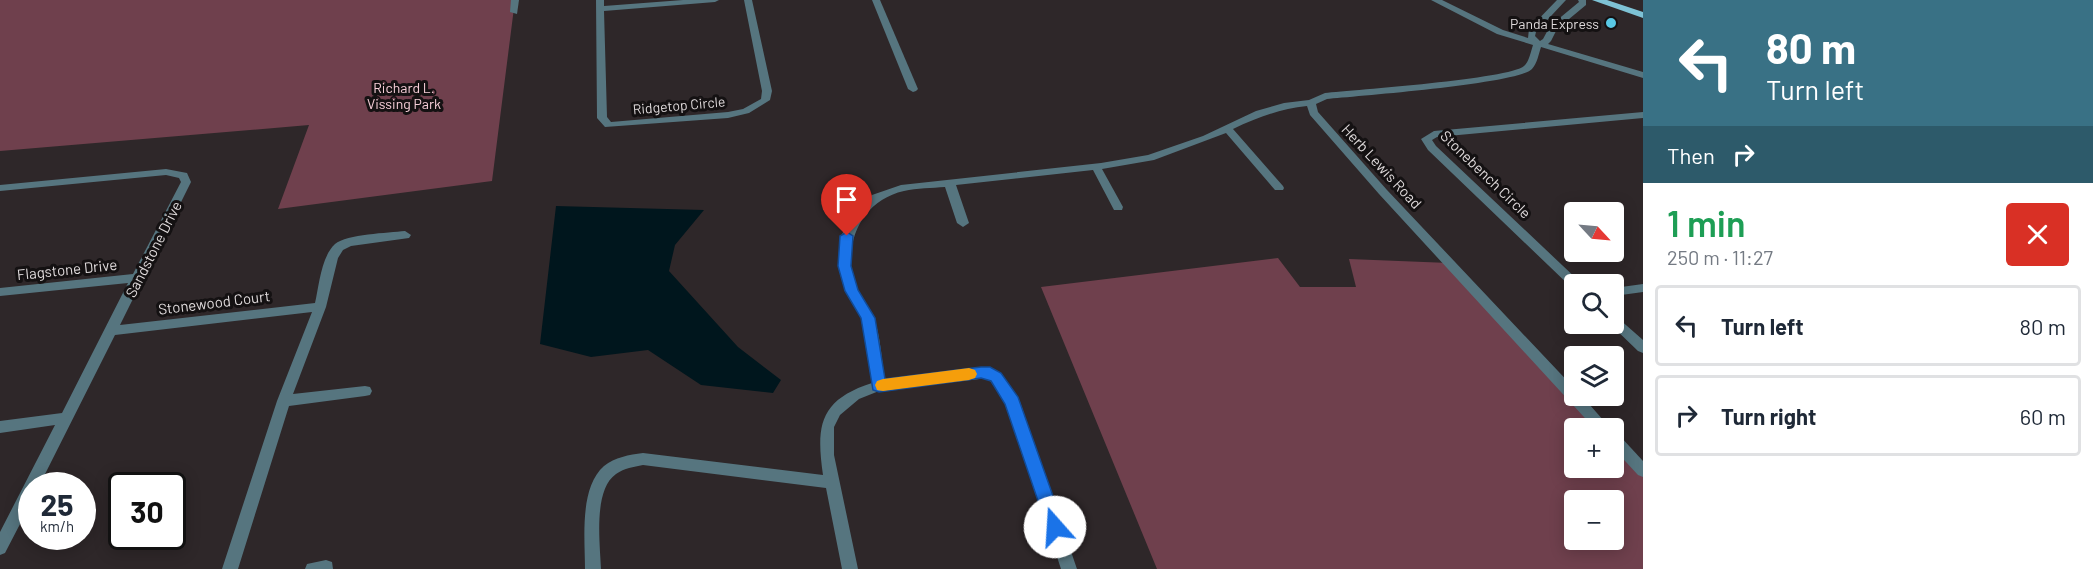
<!DOCTYPE html>
<meta charset="utf-8">
<style>
:root{--surface:#fff;--page:#f2f2f3;--text:#1f2937;--muted:#747a83;--line:#e0e1e3}
body{margin:0;font-family:Barlow,sans-serif;background:var(--page);color:var(--text);height:100vh;display:flex;flex-direction:column;font-size:22px;white-space:nowrap}
*{box-sizing:border-box;margin:0}
p{font-size:20px;color:var(--muted)}
.icon{flex:none;width:33px;height:33px;fill:none;stroke:currentColor;stroke-width:2;stroke-linecap:round;stroke-linejoin:round}
.map{position:relative;flex:1;overflow:hidden}
.sheet{display:flex;flex-direction:column;background:var(--surface);width:450px}
.sheet>*{flex:none}
.top-card{background:#397185;color:#fff;overflow:hidden}
.needle{width:39px;rotate:116deg}
.fabs{position:absolute;left:1564px;top:202px;display:grid;gap:12px}
.fabs a{display:grid;place-items:center;width:60px;height:60px;border-radius:6px;background:var(--surface);box-shadow:0 3px 15px #0003;font-size:30px}
.speed{position:absolute;left:18px;top:472px;display:flex;gap:12px;font-size:30px;font-weight:700;text-align:center}
.speed>*{display:grid;place-content:center;width:78px;height:78px;border-radius:50%;background:var(--surface);box-shadow:0 3px 15px #0003;line-height:1}
.speed small{font-size:15px;font-weight:400}
.speed .limit{border:3px solid #111;border-radius:9px;background:#fff;color:#111}
.pin{position:absolute;display:grid;place-items:center;width:51px;height:51px;color:#fff;margin:-62px -26px;border-radius:50% 50% 50% 0;rotate:-45deg;box-shadow:0 0 6px #0007}
.pin .icon{rotate:45deg}
.me{position:absolute;width:66px;margin:-33px;rotate:341deg;stroke-linejoin:round;filter:drop-shadow(0 0 4px #0008)}
.turn{display:flex;align-items:center;gap:21px;height:126px;padding:0 24px;font-size:27px}
.turn .icon{width:78px;height:78px;stroke-width:2.5}
.turn b{display:block;font-size:42px;line-height:51px}
.then{display:flex;align-items:center;height:57px;padding:0 24px;background:#0003;gap:12px;font-size:22px}
.round{display:grid;place-items:center;flex:none;width:63px;height:63px;border-radius:6px;background:var(--page)}
.head{display:flex;align-items:center;justify-content:space-between;height:102px;padding:0 24px}
h1{font-size:36px;font-weight:600;line-height:45px;color:#1e9e55}
ul{padding:0;list-style:none}
li{display:flex;align-items:center;gap:18px;height:81px;margin:0 12px 9px;padding:0 12px;border:3px solid var(--line);border-radius:6px}
li div{flex:1}
li b{display:block;font-size:22px}
li em{font-style:normal}
main{display:flex;flex:1;min-height:0}
.map>svg:first-child{display:block}
.green{fill:#6f404d;fill-rule:evenodd}
.water{fill:#00161d}
.lines{fill:none;stroke-linecap:round;stroke-linejoin:round}
.minor{fill:#56757f;fill-rule:evenodd}
.major{fill:#7ec2d5;fill-rule:evenodd}
.route{fill:#1a73e8;stroke:#114b97;stroke-width:1.5}
.slow{fill:#f59e0b}
.poi-dot{fill:#59c8e5;stroke:#141112;stroke-width:2}
.labels{text-anchor:middle;dominant-baseline:central;stroke-width:6;stroke-linejoin:round;paint-order:stroke}
.far-poi-label{font-size:14px;fill:#dfdadb;stroke:#141112;text-anchor:end}
.far-park-label{font-size:14px;fill:#f7cfd9;stroke:#141112}
.far-street-label{font-size:14px;fill:#dfdadb;stroke:#141112}
.street-label{font-size:15px;fill:#dfdadb;stroke:#141112}
</style>
<main>
<div class="map">
<svg width="1643" height="569" viewBox="0 0 1643 569">
<rect width="100%" height="100%" fill="#2e2729"/>
<g class="green">
<path d="M0,0h515l-23,181 -214,28 31,-84 -309,26z"/>
<path d="M1278,258l22,29h56l-7,-28 100,4 155,166h-29v39h39v-28l29,31v98h-486l-116,-282zM1575,501h39v39h-39z"/>
</g>
<path class="water" d="M556,206l148,4 -29,35 -6,26 69,76 43,33 -8,13 -72,-8 -53,-35 -57,7 -51,-13z"/>
<g class="lines">
<g class="minor">
<path d="M511,0h8l-2,14 -7,-2z"/>
<path d="M596,0h8v6l79,-6h36l-4,2 -111,9 3,106 4,5 117,-10 15,-3 18,-10 1,-8 -18,-91h8l20,91 -2,9 -21,13 -21,5 -123,9 -8,-9z"/>
<path d="M872,0h8l38,89 -2,2 -3,1 -5,-3z"/>
<path d="M1431,0h11l61,30 25,8 1,-9 28,-29h9l-30,32 -1,4 5,5 3,-2 7,-13 29,-24 -1,-2h8v5l-29,24 -6,12 -3,3 95,28v6l-102,-31c-2,6 -4,17 -9,22 -14,15 -175,27 -205,30l-11,5 2,8 69,78 188,199v7h7l29,33h-16l-216,-235 -69,-79 -3,-9c-27,3 -49,11 -74,23l50,57 1,2 -1,2h-8l-49,-57 -72,27 -52,9 21,38 -1,3h-8l-21,-40 -137,15 13,38 -6,4 -6,-4 -12,-36c-13,1 -28,1 -41,4 -45,10 -63,57 -48,98 4,10 13,18 17,27 7,15 9,47 12,64l96,-12h9l11,5 19,29 57,167h-16l-54,-165 -19,-26 -109,13 -20,8 -19,16 -6,12v28l24,114h-16l-16,-81 -183,-23c-10,2 -18,3 -27,9 -23,16 -16,69 -15,95h-16c0,-30 -6,-81 19,-103 11,-9 25,-11 39,-13l180,22c-7,-49 -4,-75 49,-92l-10,-65 -17,-27 -7,-25 3,-30 15,-27 16,-14 29,-10 200,-22 47,-8 55,-19 53,-25 28,-8 25,-3 16,-7c29,-3 185,-14 199,-27 5,-4 7,-15 9,-21l-36,-11z"/>
<path d="M1643,112v6l-206,19 -5,3 4,6 144,136 2,3h-7v4l-3,-1 -144,-138 -7,-11 13,-8z"/>
<path d="M166,169l21,4 4,9 -71,143 195,-22c4,-17 6,-46 20,-59 12,-10 53,-11 70,-13l6,4 -2,3 -58,8 -8,4 -5,8 -12,49 -33,87 72,-8 5,1 2,4 -2,4 -5,1 -76,10 -51,163h-16l55,-168 35,-89 -197,23 -76,151h-7v15l-27,52 -5,2v-23l55,-107 -55,8v-12l62,-8 66,-130 -128,13v-8l133,-14 48,-92 -2,-4 -13,-3 -166,16v-6z"/>
<path d="M1643,284v8l-29,4v-8z"/>
<path d="M1614,316l4,2 25,22v13l-5,-2 -28,-27h4z"/>
<path d="M1614,433l5,2 24,26v16l-5,-2 -24,-26z"/>
<path d="M326,560l6,2 1,7h-28l2,-5z"/>
</g>
<path class="major" d="M1592,0h15l36,12v6z"/>
</g>
<path class="route" d="M847,232l6,4 -2,30 7,24 17,28 10,61 96,-12h9l11,6 17,24 46,130 -3,6 -6,2 -6,-2 -44,-129 -14,-23 -10,-3 -102,14 -6,-2 -12,-72 -16,-27 -7,-25 2,-30z"/>
<path class="slow" d="M969,368l6,2 2,4 -2,4 -6,2 -86,11 -6,-1 -2,-5 2,-4 6,-2z"/>
<circle class="poi-dot" cx="1611" cy="23" r="6"/>
<g class="labels">
<g class="far-poi-label">
<text x="1599" y="23">Panda Express</text>
</g>
<g class="far-park-label">
<text x="404" y="87">Richard L.<tspan x="404" dy="16">Vissing Park</tspan></text>
</g>
<g class="far-street-label">
<text transform="translate(679 105) rotate(-5)">Ridgetop Circle</text>
</g>
<g class="street-label">
<text transform="translate(1382 166) rotate(47)">Herb Lewis Road</text>
<text transform="translate(1486 174) rotate(44)">Stonebench Circle</text>
<text transform="translate(153 249) rotate(-63)">Sandstone Drive</text>
<text transform="translate(67 269) rotate(-6)">Flagstone Drive</text>
<text transform="translate(214 302) rotate(-7)">Stonewood Court</text>
</g>
</g>
</svg>
<div class="fabs">
<a><svg class="needle" viewBox="-14 -14 28 28"><path d="M0-13l5 13h-10z" fill="#e53935"/><path d="M0 13l5-13h-10z" fill="#747a83"/></svg></a>
<a><svg class="icon" aria-label="search" viewBox="0 0 24 24"><circle cx="10" cy="10" r="6"/><path d="M15 15l6 6"/></svg></a>
<a><svg class="icon" aria-label="layers" viewBox="0 0 24 24"><path d="M12 4l9 5-9 5-9-5zM3 14l9 5 9-5"/></svg></a>
<a>+</a>
<a>−</a>
</div>
<div class="speed"><div>25<small>km/h</small></div><div class="limit">30</div></div>
<div class="pin" style="left:847px;top:236px;background:#d93025"><svg class="icon" aria-label="arrive" viewBox="0 0 24 24"><path d="M6 21V4h12l-3 4 3 4H6"/></svg></div>
<svg class="me" style="left:1055px;top:527px" viewBox="-20 -20 40 40"><circle r="19" fill="#fff"/><path d="M0-13L10 11 0 6-10 11z" fill="#1a73e8"/></svg>
</div>
<section class="sheet">
<div class="top-card">
<div class="turn"><svg class="icon" aria-label="left" viewBox="0 0 24 24"><path d="M17 20v-9H6M10 6l-5 5 5 5"/></svg><div><b>80 m</b>Turn left</div></div>
<div class="then">Then<svg class="icon" aria-label="right" viewBox="0 0 24 24"><path d="M7 20v-9h11M14 6l5 5-5 5"/></svg></div>
</div>
<div class="head"><div><h1>1 min</h1><p>250 m · 11:27</p></div><a class="round" style="background:#d93025;color:#fff"><svg class="icon" aria-label="close" viewBox="0 0 24 24"><path d="M6 6l12 12M18 6L6 18"/></svg></a></div>
<ul>
<li><svg class="icon" aria-label="left" viewBox="0 0 24 24"><path d="M17 20v-9H6M10 6l-5 5 5 5"/></svg><div><b>Turn left</b></div><em>80 m</em></li>
<li><svg class="icon" aria-label="right" viewBox="0 0 24 24"><path d="M7 20v-9h11M14 6l5 5-5 5"/></svg><div><b>Turn right</b></div><em>60 m</em></li>
</ul>
</section>
</main>
